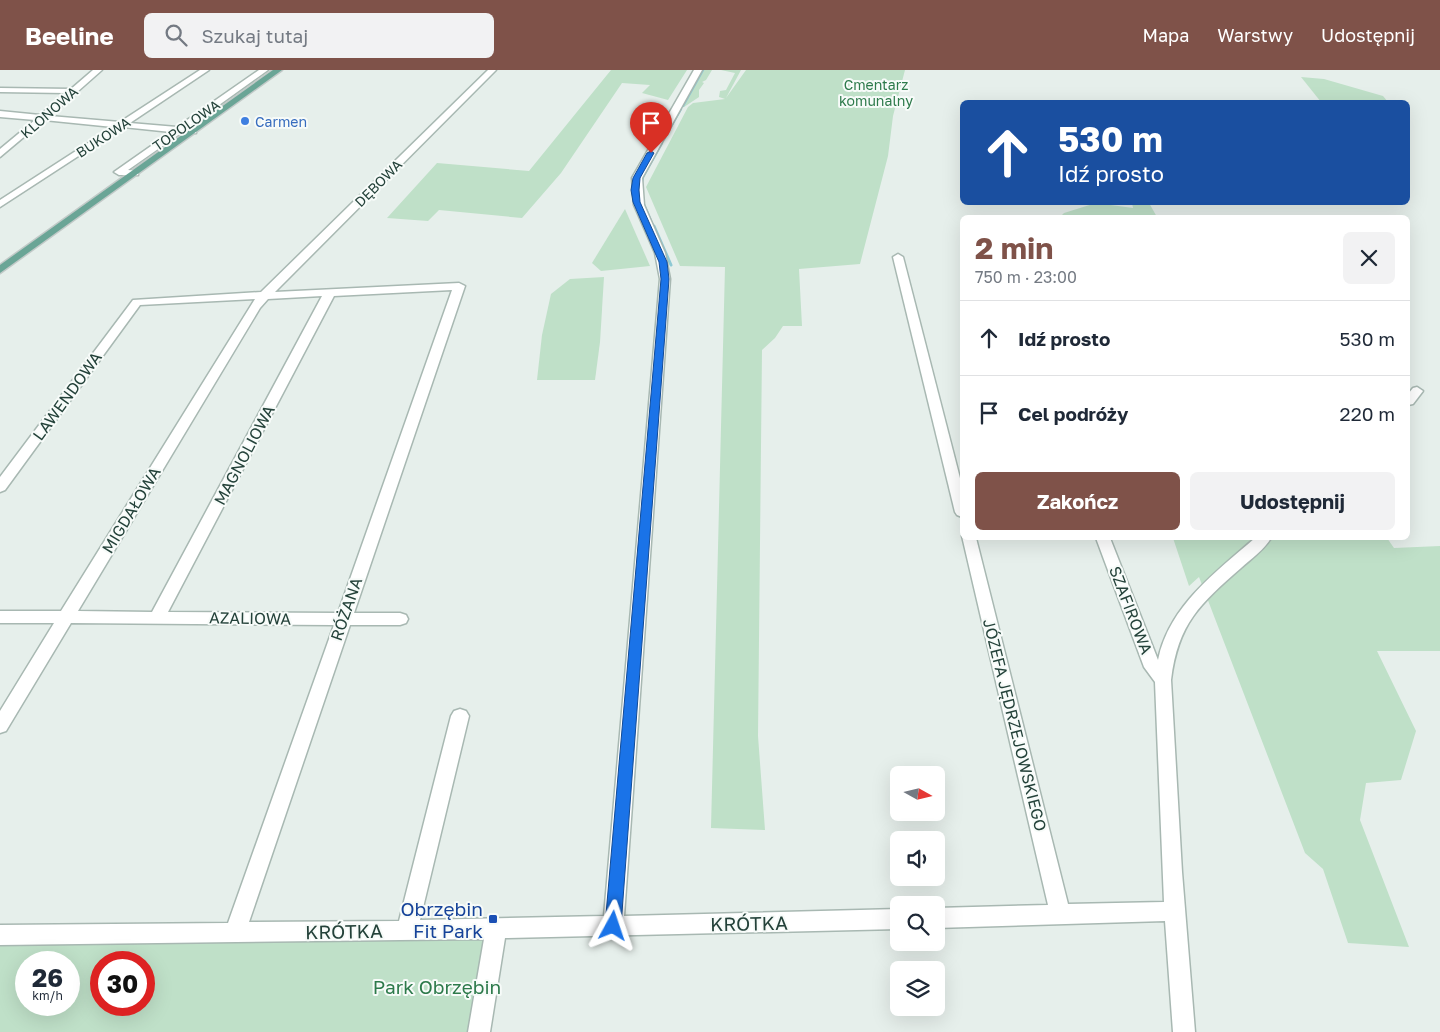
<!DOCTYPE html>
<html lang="pl">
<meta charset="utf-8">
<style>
:root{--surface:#fff;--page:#f2f2f3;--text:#1f2937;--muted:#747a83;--line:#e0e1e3;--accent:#7f5249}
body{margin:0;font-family:"Golos Text",sans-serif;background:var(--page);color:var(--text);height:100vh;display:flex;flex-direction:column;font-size:19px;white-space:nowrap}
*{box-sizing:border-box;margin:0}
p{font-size:16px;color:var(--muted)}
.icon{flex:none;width:28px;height:28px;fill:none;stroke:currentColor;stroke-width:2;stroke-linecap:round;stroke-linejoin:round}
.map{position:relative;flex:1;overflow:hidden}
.sheet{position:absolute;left:960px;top:145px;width:450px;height:325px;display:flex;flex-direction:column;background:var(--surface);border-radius:8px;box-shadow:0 5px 20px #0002}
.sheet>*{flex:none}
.guide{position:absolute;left:960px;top:30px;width:450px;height:105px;border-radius:8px;box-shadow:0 5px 20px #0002;background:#1a4fa0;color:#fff;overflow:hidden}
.needle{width:32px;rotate:98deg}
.buttons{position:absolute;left:890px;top:696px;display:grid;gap:10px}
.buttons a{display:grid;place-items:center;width:55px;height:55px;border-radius:8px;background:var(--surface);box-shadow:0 5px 20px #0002;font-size:25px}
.speed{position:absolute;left:15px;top:881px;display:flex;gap:10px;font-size:25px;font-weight:700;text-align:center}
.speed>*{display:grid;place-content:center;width:65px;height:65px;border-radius:50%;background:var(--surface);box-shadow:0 5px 20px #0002;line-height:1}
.speed small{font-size:12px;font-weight:400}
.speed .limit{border:8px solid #d22;background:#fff;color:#111}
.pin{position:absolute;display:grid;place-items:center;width:42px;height:42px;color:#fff;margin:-51px -21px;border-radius:50% 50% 50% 0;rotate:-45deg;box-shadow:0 0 5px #0007}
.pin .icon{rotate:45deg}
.me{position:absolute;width:55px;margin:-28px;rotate:5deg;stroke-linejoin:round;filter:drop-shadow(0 0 4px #0008)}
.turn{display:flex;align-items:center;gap:18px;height:105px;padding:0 15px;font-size:22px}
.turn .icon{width:65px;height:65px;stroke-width:2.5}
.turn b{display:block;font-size:35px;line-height:42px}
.round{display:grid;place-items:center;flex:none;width:52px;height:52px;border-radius:8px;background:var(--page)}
.summary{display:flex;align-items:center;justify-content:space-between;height:85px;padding:0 15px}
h1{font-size:30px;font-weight:700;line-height:38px;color:var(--accent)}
.cta{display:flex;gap:10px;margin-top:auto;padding:10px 15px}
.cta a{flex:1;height:58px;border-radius:8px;background:var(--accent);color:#fff;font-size:20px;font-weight:700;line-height:58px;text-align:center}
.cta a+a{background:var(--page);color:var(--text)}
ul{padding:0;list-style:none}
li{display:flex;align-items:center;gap:15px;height:75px;padding:0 15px;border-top:1px solid var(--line)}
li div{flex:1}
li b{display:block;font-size:19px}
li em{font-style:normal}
header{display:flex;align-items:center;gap:30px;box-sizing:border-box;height:70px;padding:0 25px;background:var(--accent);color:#fff}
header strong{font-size:24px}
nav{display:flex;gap:28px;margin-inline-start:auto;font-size:18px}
.search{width:350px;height:45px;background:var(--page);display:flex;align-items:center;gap:12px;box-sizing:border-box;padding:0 18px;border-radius:8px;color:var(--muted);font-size:19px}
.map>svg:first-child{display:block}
.green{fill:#bfe0c8;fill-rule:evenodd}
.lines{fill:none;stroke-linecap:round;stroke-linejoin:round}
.stream-far1{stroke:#8ec9d4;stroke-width:2.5}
.stream{stroke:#8ec9d4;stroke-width:3}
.minor-casing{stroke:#a8b8b2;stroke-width:3}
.major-casing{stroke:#c2cac8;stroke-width:3}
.minor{fill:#fff;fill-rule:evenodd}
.major{fill:#6aa596;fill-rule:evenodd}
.route{fill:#1a73e8;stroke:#114b97}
.shop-dot{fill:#3f7fe0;stroke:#f7fbf9;stroke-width:2}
.transit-dot{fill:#1a4fb4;stroke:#f7fbf9;stroke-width:2}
.labels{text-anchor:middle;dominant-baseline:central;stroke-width:4;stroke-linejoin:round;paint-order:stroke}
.far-park-label{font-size:14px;fill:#2d7a4b;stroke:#f7fbf9}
.far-street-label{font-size:14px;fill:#24423a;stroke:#f7fbf9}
.far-shop-label{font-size:14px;fill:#366cbe;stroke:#f7fbf9;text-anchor:start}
.street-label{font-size:16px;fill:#24423a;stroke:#f7fbf9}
.near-transit-label{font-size:19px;fill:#164399;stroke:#f7fbf9;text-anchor:end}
.near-street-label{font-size:19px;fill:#24423a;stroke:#f7fbf9}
.near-park-label{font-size:19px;fill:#2d7a4b;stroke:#f7fbf9}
</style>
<header>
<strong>Beeline</strong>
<div class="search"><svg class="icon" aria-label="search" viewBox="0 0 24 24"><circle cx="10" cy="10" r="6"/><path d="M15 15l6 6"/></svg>Szukaj tutaj</div>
<nav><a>Mapa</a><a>Warstwy</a><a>Udostępnij</a></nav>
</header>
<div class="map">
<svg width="1440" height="962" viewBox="0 0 1440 962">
<rect width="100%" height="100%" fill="#e6efeb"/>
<g class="green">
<path d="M611,0h76l-19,30 -26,-7 8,-8 -28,-2 -61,90 -39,45 -83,-8 -11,11 -41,-3 50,-55 92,8z"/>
<path d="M701,0h11l-6,10 -4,2 2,1 -5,7v7l-15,10 -3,-1z"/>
<path d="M721,0h20l-15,28 20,-28h159l-12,46 -5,40 -28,108 -61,5 3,57h-19l-8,12 -13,12 -4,386 7,94 -54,-2 14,-561 -45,-1 -34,-79 42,-80 5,-4 32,-4 -6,-2 1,-6 6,-1 9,-17z"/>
<path d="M1301,7l23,2 59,17 5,6h-67z"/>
<path d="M1096,133l37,5 -1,-5h17l8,14h-97l4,-4z"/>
<path d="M625,139l25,57 -49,5 -9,-8z"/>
<path d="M604,207l-4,65 -5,38h-58l5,-45 9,-41 19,-15z"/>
<path d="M1173,468h214l7,10 46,-2v105h-63l39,80 -15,49 -35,3 -6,37 49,127 -61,-4 -25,-74 -18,-16 -106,-276 -10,9z"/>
<path d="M494,868l-15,94h-479v-87zM26,892h43v43h-43zM101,892h43v43h-43z"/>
</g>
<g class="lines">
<g class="stream-far1">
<path d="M683,36l20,-36"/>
<path d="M664,69l17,-30"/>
<path d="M641,116l2,-9 19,-34"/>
<path d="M642,130l12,28"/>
</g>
<path class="stream" d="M654,156l17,39"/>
<g class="minor-casing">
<g id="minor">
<path d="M93,0h9l-52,46 70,6 80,-52h9l-79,53 47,4 82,-57h9l-81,58 9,1v4h-15l-53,37 10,1v4h-19l-5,-3 57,-40 -48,-5 -123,80v-7l113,-73 -69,-7 -44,37v-8l35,-29 -35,-3v-6l40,4 26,-22 -66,-1v-4l71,1z"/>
<path d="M488,0h8l-221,222 184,-9 6,3 -111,327h46l6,2 2,4 -2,4 -6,2h-50l-101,297 150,-1 52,-205 3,-5 6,-2 6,2 3,5 -49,204 184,-4 56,-637 -5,-26 -21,-48 -2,-27 62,-108h8l-60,108 2,27 21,48 5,26 -46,637 275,-7v20l-394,9 -15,94h-22l16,-93 -484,6v-20l228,-2 106,-298 -263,-2 -65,108 -6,2v-22l54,-88h-54v-12h61l194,-312 -115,6 -135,185 -5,2v-15l133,-177 128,-8zM452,220l-114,323 -170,-1 166,-316zM322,226l-170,316 -74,-1 182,-303 8,-9z"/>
<path d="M898,184l5,3 59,229v31l-5,-2 -2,-3 -62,-255z"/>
<path d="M1417,317l6,4 -10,13 -5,1v-11l5,-6z"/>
<path d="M962,466l14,2 92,366 96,-2 -9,-220 -11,-15 -48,-129h14l48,122c11,-54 58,-88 97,-122h16c-6,11 -20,21 -30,30 -41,36 -63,55 -70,112l11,192 13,160h-22l-8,-111 -229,7v-20l112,-3z"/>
</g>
</g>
<g class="major-casing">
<path id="major" d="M273,0h9l-282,203v-8z"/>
</g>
<use href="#minor" class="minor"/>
<use href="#major" class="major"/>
</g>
<path class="route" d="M651,81l3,2 -14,25 -1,12 1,12 27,60 2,17 -48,647 -3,6 -5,2 -6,-2 -2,-6 56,-647 -2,-17 -26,-60 -2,-12 2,-12 14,-25z"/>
<circle class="shop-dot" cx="245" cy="51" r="5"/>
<rect class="transit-dot" x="488" y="844" width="10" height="10" rx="2.5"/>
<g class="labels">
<g class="far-park-label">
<text x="876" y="14">Cmentarz<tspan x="876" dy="16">komunalny</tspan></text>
</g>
<g class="far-street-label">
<text transform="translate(49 42) rotate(-41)">KLONOWA</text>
<text transform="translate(186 55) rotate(-35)">TOPOLOWA</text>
<text transform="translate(103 67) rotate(-33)">BUKOWA</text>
<text transform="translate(378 113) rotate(-45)">DĘBOWA</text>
</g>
<g class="far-shop-label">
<text x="255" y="51">Carmen</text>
</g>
<g class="street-label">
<text transform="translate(67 326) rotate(-54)">LAWENDOWA</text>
<text transform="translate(244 385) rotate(-62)">MAGNOLIOWA</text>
<text transform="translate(131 440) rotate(-59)">MIGDAŁOWA</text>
<text transform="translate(346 539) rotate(-71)">RÓŻANA</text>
<text transform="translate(1131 540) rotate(69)">SZAFIROWA</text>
<text transform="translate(250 548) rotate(1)">AZALIOWA</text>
<text transform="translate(1015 655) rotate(76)">JÓZEFA JĘDRZEJOWSKIEGO</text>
</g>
<g class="near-transit-label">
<text x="483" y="838">Obrzębin<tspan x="483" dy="22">Fit Park</tspan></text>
</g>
<g class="near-street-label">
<text transform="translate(749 853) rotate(-1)">KRÓTKA</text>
<text transform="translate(344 861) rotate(-1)">KRÓTKA</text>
</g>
<g class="near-park-label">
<text x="437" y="916">Park Obrzębin</text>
</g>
</g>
</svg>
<div class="buttons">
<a><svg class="needle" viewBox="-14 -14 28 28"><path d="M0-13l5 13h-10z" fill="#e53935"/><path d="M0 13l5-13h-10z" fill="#747a83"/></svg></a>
<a><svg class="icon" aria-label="sound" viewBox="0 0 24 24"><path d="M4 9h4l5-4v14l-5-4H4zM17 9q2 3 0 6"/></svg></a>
<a><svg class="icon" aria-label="search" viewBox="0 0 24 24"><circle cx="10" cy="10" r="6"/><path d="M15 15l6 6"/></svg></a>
<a><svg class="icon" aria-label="layers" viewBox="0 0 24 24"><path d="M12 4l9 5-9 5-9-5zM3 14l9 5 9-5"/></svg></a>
</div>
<div class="speed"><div>26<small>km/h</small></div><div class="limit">30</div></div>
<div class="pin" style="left:651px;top:83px;background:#d93025"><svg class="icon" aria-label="arrive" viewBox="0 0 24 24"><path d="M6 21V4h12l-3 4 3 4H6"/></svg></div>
<svg class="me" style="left:613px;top:856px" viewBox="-20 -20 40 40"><path d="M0-17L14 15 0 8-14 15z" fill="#1a73e8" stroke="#fff" stroke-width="4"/></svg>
<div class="guide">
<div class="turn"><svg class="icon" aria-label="ahead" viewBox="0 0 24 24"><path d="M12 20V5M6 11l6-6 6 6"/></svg><div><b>530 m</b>Idź prosto</div></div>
</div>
<section class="sheet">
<div class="summary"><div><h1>2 min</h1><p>750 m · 23:00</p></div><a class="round"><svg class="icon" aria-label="close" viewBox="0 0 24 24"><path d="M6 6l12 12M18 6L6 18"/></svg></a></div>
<ul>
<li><svg class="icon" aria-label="ahead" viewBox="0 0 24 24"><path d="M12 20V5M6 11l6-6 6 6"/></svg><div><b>Idź prosto</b></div><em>530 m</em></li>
<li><svg class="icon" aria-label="arrive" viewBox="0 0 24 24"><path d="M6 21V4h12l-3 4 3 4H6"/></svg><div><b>Cel podróży</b></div><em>220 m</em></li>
</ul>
<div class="cta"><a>Zakończ</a><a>Udostępnij</a></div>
</section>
</div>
